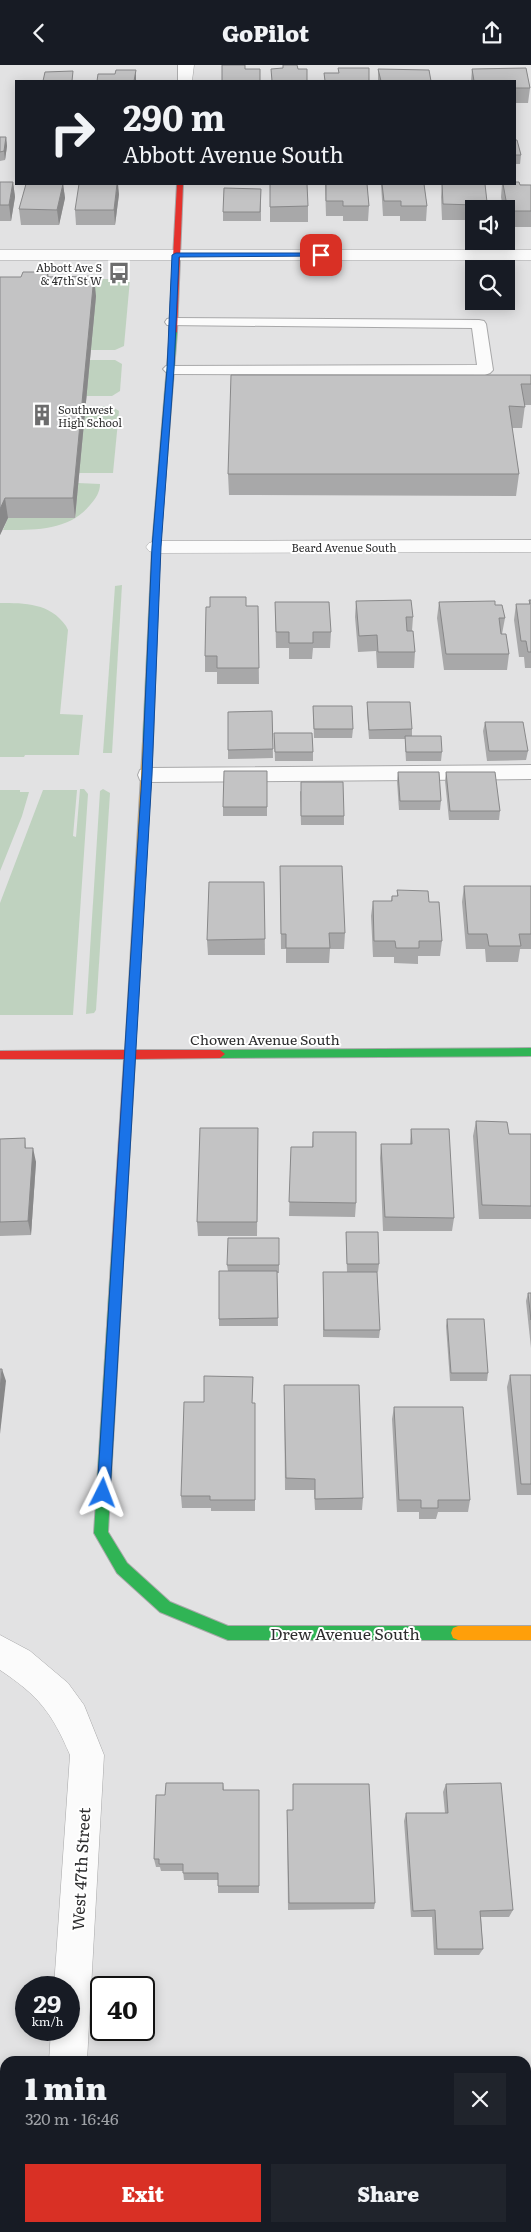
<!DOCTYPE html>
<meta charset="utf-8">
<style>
:root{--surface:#171b24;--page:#20242c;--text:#f1f3f6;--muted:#9ea1a6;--accent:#d93025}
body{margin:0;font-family:Literata,serif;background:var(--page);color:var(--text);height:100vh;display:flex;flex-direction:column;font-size:19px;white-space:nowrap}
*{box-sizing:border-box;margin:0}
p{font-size:16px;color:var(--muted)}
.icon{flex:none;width:28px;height:28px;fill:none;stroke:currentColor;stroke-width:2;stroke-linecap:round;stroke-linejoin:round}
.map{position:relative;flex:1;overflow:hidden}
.side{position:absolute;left:0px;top:1991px;width:531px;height:176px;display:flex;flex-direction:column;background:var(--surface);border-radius:15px 15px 0 0;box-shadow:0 2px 12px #0003}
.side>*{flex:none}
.banner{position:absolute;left:15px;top:15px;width:501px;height:105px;border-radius:0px;box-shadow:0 2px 12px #0003;background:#171b24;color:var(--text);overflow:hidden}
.controls{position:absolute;left:465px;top:135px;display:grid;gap:10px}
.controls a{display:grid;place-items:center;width:50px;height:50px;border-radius:0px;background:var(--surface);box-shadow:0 2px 12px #0003;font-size:25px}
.speed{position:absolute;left:15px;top:1911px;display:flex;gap:10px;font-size:25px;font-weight:700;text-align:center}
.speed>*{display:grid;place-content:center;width:65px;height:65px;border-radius:50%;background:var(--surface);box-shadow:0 2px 12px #0003;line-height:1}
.speed small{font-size:12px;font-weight:400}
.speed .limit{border:2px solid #111;border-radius:8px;background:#fff;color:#111}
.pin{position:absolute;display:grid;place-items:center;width:42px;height:42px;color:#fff;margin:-21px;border-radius:10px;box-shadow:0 2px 8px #0006}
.me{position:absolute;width:55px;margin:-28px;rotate:3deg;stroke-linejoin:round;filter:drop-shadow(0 0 4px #0008)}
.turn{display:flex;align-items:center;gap:18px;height:105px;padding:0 25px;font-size:22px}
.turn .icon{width:65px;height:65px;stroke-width:2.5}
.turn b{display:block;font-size:35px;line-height:42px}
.round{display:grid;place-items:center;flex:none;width:52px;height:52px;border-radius:0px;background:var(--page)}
.summary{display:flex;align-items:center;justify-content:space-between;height:85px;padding:0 25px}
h1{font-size:30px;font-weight:800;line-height:38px}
.button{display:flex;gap:10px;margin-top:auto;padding:10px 25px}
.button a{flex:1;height:58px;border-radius:0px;background:var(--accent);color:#fff;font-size:20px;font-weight:800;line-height:58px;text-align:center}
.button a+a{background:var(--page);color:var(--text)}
header{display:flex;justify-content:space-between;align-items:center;height:65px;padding:0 25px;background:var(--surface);font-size:22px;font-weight:800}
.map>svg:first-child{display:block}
.green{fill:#bfd2bf}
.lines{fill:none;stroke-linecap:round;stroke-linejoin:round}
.lane-casing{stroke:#a8a8a9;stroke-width:2}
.street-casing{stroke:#a8a8a9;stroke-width:1}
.fast-casing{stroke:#a8a8a9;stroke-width:2}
.slow-casing{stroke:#a8a8a9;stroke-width:2}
.jam-casing{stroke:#a8a8a9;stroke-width:2}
.lane{fill:#fbfbfb;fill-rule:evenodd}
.street{fill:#fbfbfb;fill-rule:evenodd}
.fast{fill:#30b455;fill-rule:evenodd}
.slow{fill:#ff9f0a;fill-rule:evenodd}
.jam{fill:#e5322d;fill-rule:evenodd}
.wall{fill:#a8a8a9}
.shaded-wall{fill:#888889}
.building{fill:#c3c3c4;stroke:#888889}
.route{fill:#1a73e8;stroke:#114b97}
.labels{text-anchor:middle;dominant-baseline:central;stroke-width:4;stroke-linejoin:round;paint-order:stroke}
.far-poi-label{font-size:11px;fill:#2d2d2e;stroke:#fff;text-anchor:end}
.far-street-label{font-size:11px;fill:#2d2d2e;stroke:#fff}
.street-label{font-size:14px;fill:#2d2d2e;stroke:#fff}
.near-street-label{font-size:16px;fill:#2d2d2e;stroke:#fff}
</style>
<header><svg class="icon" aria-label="back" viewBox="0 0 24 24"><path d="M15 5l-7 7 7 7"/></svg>GoPilot<svg class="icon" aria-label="share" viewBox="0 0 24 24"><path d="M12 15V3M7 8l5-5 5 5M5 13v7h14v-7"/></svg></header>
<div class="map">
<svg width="531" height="2167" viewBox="0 0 531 2167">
<rect width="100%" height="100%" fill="#e2e2e3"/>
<g class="green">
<path d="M26,214h104l-6,67 -9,4h-25z"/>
<path d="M90,295h25l7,4 -2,27 -8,5h-26z"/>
<path d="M85,341h26l8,5 -6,62h-34z"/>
<path d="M78,418l22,1c0,8 -4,14 -10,21 -21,26 -56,25 -87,25l5,-12h67z"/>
<path d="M122,520l-10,168h-9l12,-167z"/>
<path d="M0,538c25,0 50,0 66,23l2,4 -8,84 23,1 -4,40h-54l-1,2h-24z"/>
<path d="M80,724h4l4,5 -15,221h-73v-112l43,-113h34l-4,46 3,1z"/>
<path d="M103,724l7,4 -14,217 -2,3 -8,1 14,-223z"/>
<path d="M0,725h20v2h9l-7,24 -22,55z"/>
</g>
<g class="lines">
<g class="lane-casing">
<g id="lane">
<path d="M172,253l307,2 5,1 2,3 7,46 -3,3 -5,2 -314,-1 -5,-2 -3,-3 3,-3 311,-1 -5,-37 -305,-3 -2,-3 2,-3z"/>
<path d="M531,700v14l-384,3 -7,-2 -2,-5 2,-5 7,-2z"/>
</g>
</g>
<g class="street-casing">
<g id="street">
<path d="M178,0h16l-2,16h-14z"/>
<rect x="0" y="185" width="531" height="10"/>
<path d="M531,475v12l-375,1 -7,-2 -3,-4 3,-4 7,-2z"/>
<path d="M0,1570l30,16 38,32 16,22 20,50 -17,306h-38l2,-31h18v-43h-15l16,-232c-18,-42 -31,-59 -70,-85z"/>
<rect x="38" y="2162" width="40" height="5"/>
</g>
</g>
<g class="fast-casing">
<g id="fast">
<path d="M170,265l7,2 -17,215 -7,194 -5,3 -5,-3 9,-194z"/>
<path d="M531,983v8l-311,2 -5,-4 5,-4z"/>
<path d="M118,1177l4,1 2,4 -16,285 19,31 43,39 58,24h230l5,2 2,5 -2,5 -5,2h-230l-68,-28 -43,-39 -23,-40 18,-286 2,-4z"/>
</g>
</g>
<g class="slow-casing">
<g id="slow">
<path d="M148,673l5,3 -18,311 -5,4 -5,-4 18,-311z"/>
<path d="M458,1561h73v14h-73l-5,-2 -2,-5 2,-5z"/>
</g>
</g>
<g class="jam-casing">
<g id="jam">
<path d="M177,119h6l-6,148 -4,2 -4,-2z"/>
<path d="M130,983l4,2h86l5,4 -5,4 -85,1 -11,188 -2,4 -4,1 -4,-1 -2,-4 12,-188h-124v-8l126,-1z"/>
</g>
</g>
<use href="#lane" class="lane"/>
<use href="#street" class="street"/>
<use href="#fast" class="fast"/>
<use href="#slow" class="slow"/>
<use href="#jam" class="jam"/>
</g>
<g class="wall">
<path d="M526,3l4,20 -2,15h-13v-22h-44l1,-12z"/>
<path d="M378,4l53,12h-53z"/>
<path d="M0,72h6l1,9 -2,14 -5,1z"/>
<path d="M515,75l6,15 -1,9h-5z"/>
<path d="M0,117h13l2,15 -4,24h-11z"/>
<path d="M63,119l2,14 -6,27h-38l-2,-16z"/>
<path d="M270,119l38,22v16h-38z"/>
<path d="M325,119h42l2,22 -1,15h-25v-5h-17z"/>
<path d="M381,119h43l3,22 -1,15h-26v-5h-17z"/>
<path d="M442,119l45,18v7h-13v9h-2v2h-30l-1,-23z"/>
<path d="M502,119l29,1v42h-25v-18h-3l-2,-12z"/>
<path d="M261,124v32h-38v-9z"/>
<path d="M119,129l-4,31h-39l-1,-15z"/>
<path d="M48,207l1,5 47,19 -21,222h-67l-8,17v-258h21z"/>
<path d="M531,310v30h-6l-3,23h-10l7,46 -3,22 -287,-1 -1,-21z"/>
<path d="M529,535h2v68h-6l-1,-11h-5l-5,-37 2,-16h13z"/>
<path d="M356,536l57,16 -1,14 3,21 -1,16h-37l-1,-17 -18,1 -3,-35z"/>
<path d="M275,537l56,30 -1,16h-17l-1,11h-23v-11h-13z"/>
<path d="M439,537l56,3 10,13 -3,16 7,20 -2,16h-63l-7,-52z"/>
<path d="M246,541h12l1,78h-42v-12h-12v-16z"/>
<path d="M367,637l45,27v7l30,16 -1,9h-35l-1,-16v-6h-36l-2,-27z"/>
<path d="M313,641l40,23 -1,9h-38z"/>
<path d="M272,646l1,47 -45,1v-47z"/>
<path d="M485,657l43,29 -2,9 -39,1 -4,-30z"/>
<path d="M274,668l39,19v9h-38z"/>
<path d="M267,706v45h-44v-9z"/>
<path d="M398,707l43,29 -1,9h-41l-2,-29z"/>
<path d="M446,707l54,39 -1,9h-50l-4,-39z"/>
<path d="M300,726l44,25v9h-43z"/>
<path d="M280,801l65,67 -1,16h-14l-1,14h-43v-14h-5z"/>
<path d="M264,817l1,73h-57l-1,-15z"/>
<path d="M464,821h67v63h-11l-2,13h-32l-1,-13h-19l-4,-47z"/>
<path d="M397,825l32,12 13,39 -2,15h-22v8l-24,-1v-6h-21l-2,-41 2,-15h18l1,-5h5z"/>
<path d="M476,1056l33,13h22v85h-52l-6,-83z"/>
<path d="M258,1063l-1,108h-59l-1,-14z"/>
<path d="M411,1064l43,89 -2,13h-69l-3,-73 1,-14h29z"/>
<path d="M313,1067l43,71 -1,14 -66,-1 2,-69h21z"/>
<path d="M25,1073l1,10 10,14 -5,73 -31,1v-97z"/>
<path d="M346,1167l33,32 -1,8h-31l-1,-32z"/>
<path d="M279,1173v35h-2l1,53h-59v-7l9,-48 -1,-6z"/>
<path d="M323,1207l57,58 -1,8 -56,-1z"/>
<path d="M528,1228h3v55l-5,-47z"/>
<path d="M447,1254l41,54 -1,8h-37l-4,-55z"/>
<path d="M510,1310h21v120h-14l-10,-108z"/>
<path d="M253,1312l-1,26h3v108h-44v-3h-29l-1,-12 23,-94z"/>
<path d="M284,1320l79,113 -1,12h-47l-1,-20h-29z"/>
<path d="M394,1342l76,93 -2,12h-30l-2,7h-17v-7h-22l-5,-93z"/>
<path d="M223,1718l1,7h35v103h-41v-13h-34l-1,-9h-22l-1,-4h-4l-2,-8 11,-64z"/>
<path d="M293,1719l82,119 -1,6 -86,1 -1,-92v-8h6z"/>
<path d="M446,1719l67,126 -4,7h-28l2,32 -4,6h-45l-2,-38h-21l-7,-96 2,-8h39l-2,-21z"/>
<path d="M486,2162h40l5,5h-45z"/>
</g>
<g class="shaded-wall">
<path d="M136,5v11h-2z"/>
<path d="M6,72l1,9 -2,14 -1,-9z"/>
<path d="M13,117l2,15 -4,24 -2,-16z"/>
<path d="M63,119l2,14 -6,27 -2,-15z"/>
<path d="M117,119h1l1,10 -4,31 -1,-15z"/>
<path d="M94,211l2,20 -21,222 -2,-20z"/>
<path d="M5,433l3,20 -8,17v-26z"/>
<path d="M33,1083l3,14 -5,73 -3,-14z"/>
<path d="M2,1304l4,12 -6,53v-45z"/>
</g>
<g class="building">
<path d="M222,0h23v4h15v12h-38z"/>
<path d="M283,0h14l1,4h9v12h-35l-1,-12 12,-1z"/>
<path d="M338,3h31v13h-44l-1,-8h15z"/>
<path d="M526,3l4,20h-15v-7h-41l-2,-12z"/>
<path d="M378,4l51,1 2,11h-50z"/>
<path d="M116,5h20l-2,11h-37l1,-7h17z"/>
<path d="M73,6l-1,10h-29l2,-9z"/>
<path d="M0,72h6l-2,14 -4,1z"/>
<path d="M515,75h2l4,15h-6z"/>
<path d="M0,117h13l-4,23h-9z"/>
<path d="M515,117h4l1,3h11v26h-23l-5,-27h12z"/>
<path d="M26,119h37l-6,26 -38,-1z"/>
<path d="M79,119h38l-3,26h-39z"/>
<path d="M270,119h37l1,22 -38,1z"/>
<path d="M326,119h41l2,22h-26v-5h-17z"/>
<path d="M382,119h42l3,22h-26v-5h-17z"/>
<path d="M442,119h43l2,18h-14l1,3 -31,-1z"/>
<path d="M224,123l37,1 -1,23h-37z"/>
<path d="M23,207h25l-1,5 47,-1 -21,222h-68l-5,11v-232h21z"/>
<path d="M231,310h300v9h-10l4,23 -16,-1 10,68h-291z"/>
<path d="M210,532h36v9h12l1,62h-42v-12h-12l1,-49h4z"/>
<path d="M411,535l2,17h-7l1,14h6l2,21h-37l-1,-17 -18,1 -3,-35z"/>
<path d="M529,535h2v52h-3l-2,-11h-5l-5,-37h14z"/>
<path d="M495,536v4h7l3,13h-6l2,16h5l3,20h-63l-7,-52z"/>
<path d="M275,537h54l2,30h-18v11h-24v-11h-13z"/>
<path d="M367,637h43l2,27 -43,1z"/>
<path d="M313,641h39l1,23h-39z"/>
<path d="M272,646l1,38 -45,1v-38z"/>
<path d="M485,657h38l5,29h-39z"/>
<path d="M274,668h38l1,19h-38z"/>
<path d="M405,671h36l1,16h-36z"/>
<path d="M224,706h43v36h-44z"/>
<path d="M398,707h41l2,29h-41z"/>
<path d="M446,707h49l5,39h-50z"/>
<path d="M301,717h42l1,34h-43z"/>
<path d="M280,801h62l3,67h-16l1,15h-44v-14h-5z"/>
<path d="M209,817h55l1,57 -58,1z"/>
<path d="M464,821h67v48h-12l2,12h-32l-2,-12h-19z"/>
<path d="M397,825l31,1 1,11h10l3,39h-23v7h-23l-1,-7h-21l-1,-40h19v-5h6z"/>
<path d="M476,1056l31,1 2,12h22v72l-49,-1z"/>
<path d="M200,1063h58l-1,94h-60z"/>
<path d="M411,1064h38l5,89 -69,-1 -4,-73h31z"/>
<path d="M313,1067h43v71l-67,-1 2,-55h22z"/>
<path d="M25,1073v10h8l-5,73 -28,1v-83z"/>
<path d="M346,1167h32l1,32h-32z"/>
<path d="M228,1173h51v27h-52z"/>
<path d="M219,1206h58l1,47 -59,1z"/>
<path d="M323,1207h54l3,58h-56z"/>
<path d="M528,1228h3v27z"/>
<path d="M447,1254h37l4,54h-37z"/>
<path d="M0,1304h2l-2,20z"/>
<path d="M510,1310h21v109h-10z"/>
<path d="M204,1311l49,1 -1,26h3v97h-45v-4h-29l3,-94h20z"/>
<path d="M284,1320h75l4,113 -48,1v-20l-29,-1z"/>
<path d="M394,1342h69l7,93h-32v8h-17v-8h-22z"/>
<path d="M166,1718h57v7h36v96h-41v-13h-35v-9h-24v-5h-5l2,-64h9z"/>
<path d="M501,1718l12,127 -33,1 3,38h-46l-2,-39 -22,1 -7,-98h42l-2,-29z"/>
<path d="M293,1719h76l6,119h-86l-2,-93h6z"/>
<path d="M240,1993l1,3h-45v-1z"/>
<rect x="526" y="2014" width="5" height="76"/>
<path d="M526,2096h5v71h-43v-5h38z"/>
<rect x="214" y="2162" width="68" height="5"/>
<path d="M371,2162h49l1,5h-50z"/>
</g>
<path class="route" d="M321,188l3,2 -1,1 -144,1 -5,112 -13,178 -9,228 -42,718 -2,5 -5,2 -4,-2 -2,-5 45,-718 10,-228 15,-178 5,-114 4,-2z"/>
<defs>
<g id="bus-bare" transform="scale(1.725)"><path d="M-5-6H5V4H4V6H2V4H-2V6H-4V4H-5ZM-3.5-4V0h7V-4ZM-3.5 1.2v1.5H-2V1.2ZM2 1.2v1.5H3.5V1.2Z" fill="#6c6c6d" stroke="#fff" stroke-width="2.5" paint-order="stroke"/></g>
<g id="building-bare" transform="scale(1.725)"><path d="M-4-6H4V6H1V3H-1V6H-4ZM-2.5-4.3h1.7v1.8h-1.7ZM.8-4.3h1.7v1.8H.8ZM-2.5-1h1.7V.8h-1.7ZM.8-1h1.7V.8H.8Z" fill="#6c6c6d" stroke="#fff" stroke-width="2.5" paint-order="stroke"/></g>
</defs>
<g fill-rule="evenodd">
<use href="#bus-bare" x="119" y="208"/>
<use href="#building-bare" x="42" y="350"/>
</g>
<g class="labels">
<g class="far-poi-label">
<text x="102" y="202">Abbott Ave S<tspan x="102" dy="13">&amp; 47th St W</tspan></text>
<text x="58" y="344" text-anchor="start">Southwest<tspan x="58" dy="13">High School</tspan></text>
</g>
<g class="far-street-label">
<text x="344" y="482">Beard Avenue South</text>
</g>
<g class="street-label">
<text x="265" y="974">Chowen Avenue South</text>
</g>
<g class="near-street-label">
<text x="345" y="1568">Drew Avenue South</text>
<text transform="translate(80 1804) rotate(-87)">West 47th Street</text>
</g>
</g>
</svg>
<div class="controls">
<a><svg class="icon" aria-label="sound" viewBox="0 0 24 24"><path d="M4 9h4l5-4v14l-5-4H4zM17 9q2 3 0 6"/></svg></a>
<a><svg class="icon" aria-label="search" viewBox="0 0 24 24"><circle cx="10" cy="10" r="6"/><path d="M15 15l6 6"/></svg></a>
</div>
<div class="speed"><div>29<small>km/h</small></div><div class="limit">40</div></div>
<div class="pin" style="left:321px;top:190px;background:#d93025"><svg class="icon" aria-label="arrive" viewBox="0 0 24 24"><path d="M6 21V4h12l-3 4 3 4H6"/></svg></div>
<svg class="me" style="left:103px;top:1428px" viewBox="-20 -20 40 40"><path d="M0-17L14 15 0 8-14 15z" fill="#1a73e8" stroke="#fff" stroke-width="4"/></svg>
<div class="banner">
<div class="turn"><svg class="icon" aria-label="right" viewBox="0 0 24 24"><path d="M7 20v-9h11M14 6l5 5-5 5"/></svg><div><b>290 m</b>Abbott Avenue South</div></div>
</div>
<section class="side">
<div class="summary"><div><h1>1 min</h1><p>320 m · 16:46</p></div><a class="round"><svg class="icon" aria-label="close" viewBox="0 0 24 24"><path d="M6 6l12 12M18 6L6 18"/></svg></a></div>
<div class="button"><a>Exit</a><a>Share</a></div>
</section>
</div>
